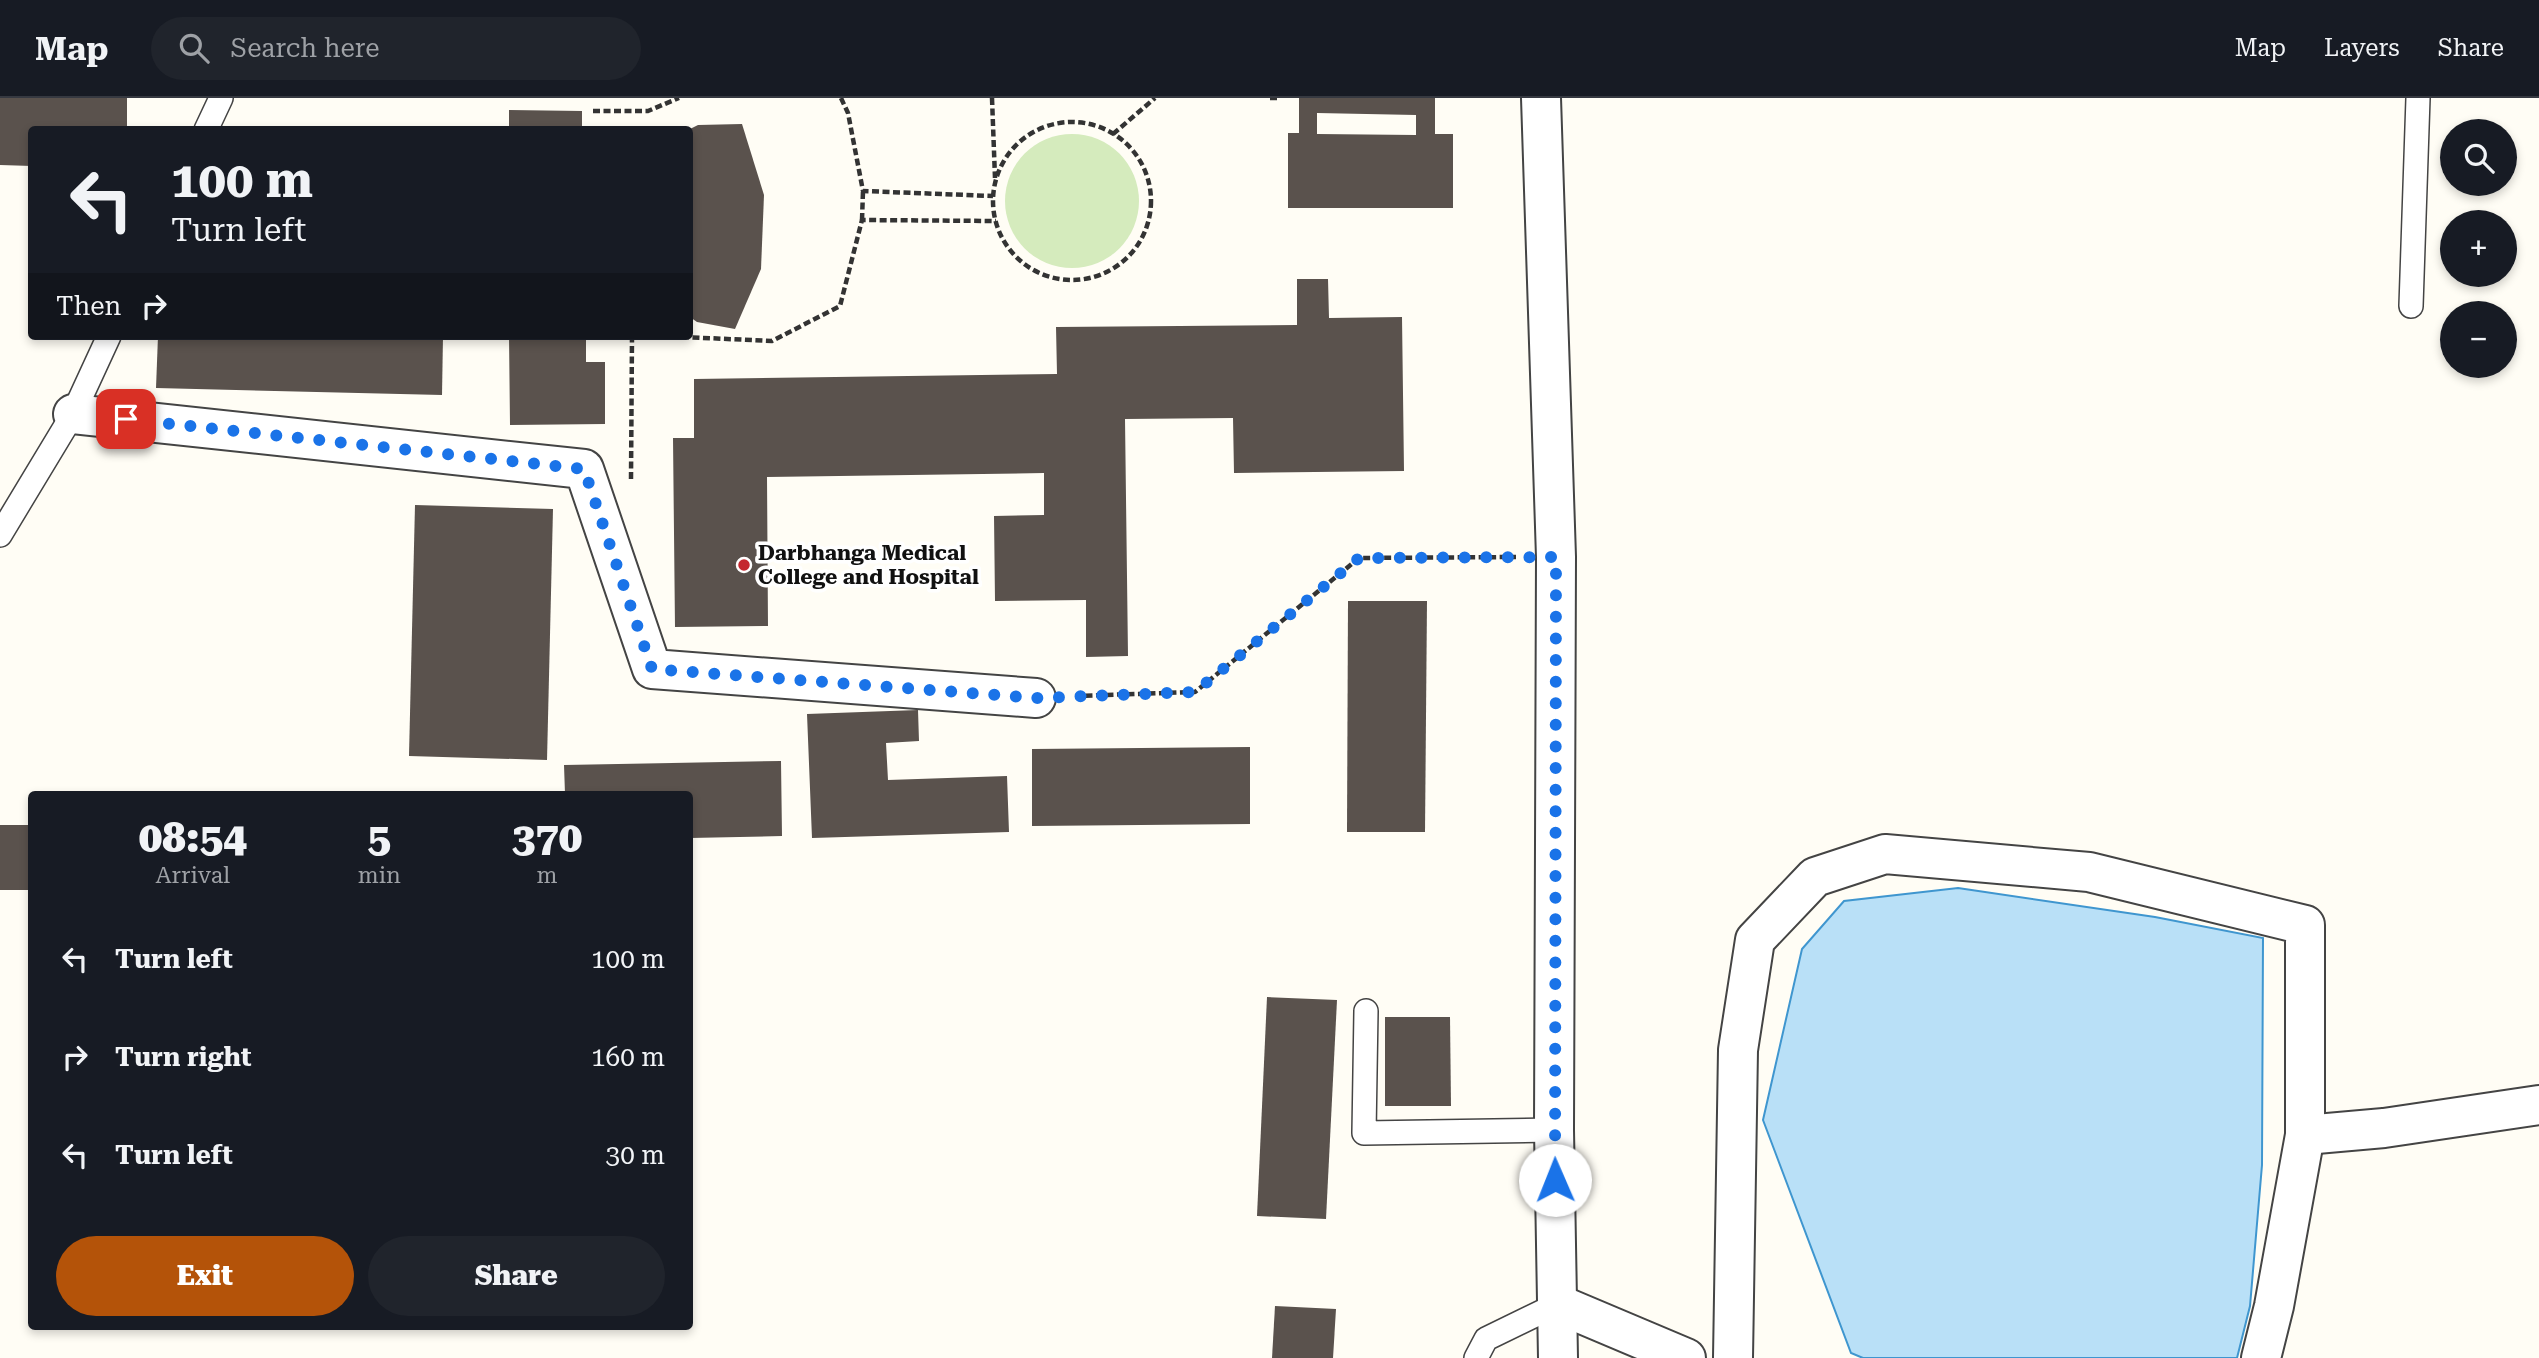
<!DOCTYPE html>
<meta charset="utf-8">
<style>
:root{--surface:#171b24;--page:#20242c;--text:#f1f3f6;--muted:#9ea1a6;--line:#363941;--accent:#b45309}
body{margin:0;font-family:"Roboto Serif",serif;background:var(--page);color:var(--text);height:100vh;display:flex;flex-direction:column;font-size:26px;white-space:nowrap}
*{box-sizing:border-box;margin:0}
p{font-size:23px;color:var(--muted)}
.icon{flex:none;width:38px;height:38px;fill:none;stroke:currentColor;stroke-width:2;stroke-linecap:round;stroke-linejoin:round}
.map{position:relative;flex:1;overflow:hidden}
.drawer{position:absolute;left:28px;top:693px;width:665px;height:539px;display:flex;flex-direction:column;background:var(--surface);border-radius:7px;box-shadow:0 4px 10px #0003}
.drawer>*{flex:none}
.hud{position:absolute;left:28px;top:28px;width:665px;height:214px;border-radius:7px;box-shadow:0 4px 10px #0003;background:#171b24;color:var(--text);overflow:hidden}
.fabs{position:absolute;left:2440px;top:21px;display:grid;gap:14px}
.fabs a{display:grid;place-items:center;width:77px;height:77px;border-radius:50%;background:var(--surface);box-shadow:0 4px 10px #0003;font-size:35px}
.pin{position:absolute;display:grid;place-items:center;width:60px;height:60px;color:#fff;margin:-30px;border-radius:14px;box-shadow:0 4px 10px #0006}
.me{position:absolute;width:77px;margin:-38px;rotate:359deg;stroke-linejoin:round;filter:drop-shadow(0 0 5px #0008)}
.turn{display:flex;align-items:center;gap:24px;height:147px;padding:0 28px;font-size:32px}
.turn .icon{width:91px;height:91px;stroke-width:2.5}
.turn b{display:block;font-size:49px;line-height:60px}
.then{display:flex;align-items:center;height:66px;padding:0 28px;background:#0003;gap:14px;font-size:26px}
.eta{display:flex;justify-content:space-evenly;align-items:center;height:119px;text-align:center}
.eta b{font-size:42px;font-weight:800;line-height:49px}
.action{display:flex;gap:14px;margin-top:auto;padding:14px 28px}
.action a{flex:1;height:80px;border-radius:42px;background:var(--accent);color:#fff;font-size:28px;font-weight:800;line-height:80px;text-align:center}
.action a+a{background:var(--page);color:var(--text)}
ul{padding:0;list-style:none}
li{display:flex;align-items:center;gap:21px;height:98px;padding:0 28px}
li div{flex:1}
li b{display:block;font-size:26px}
li em{font-style:normal}
header{display:flex;align-items:center;gap:42px;box-sizing:border-box;height:98px;padding:0 35px;background:var(--surface);border-bottom:2px solid var(--line)}
header strong{font-size:33px}
nav{display:flex;gap:38px;margin-inline-start:auto;font-size:24px}
.search{width:490px;height:63px;background:var(--page);display:flex;align-items:center;gap:18px;box-sizing:border-box;padding:0 24px;border-radius:38px;color:var(--muted);font-size:26px}
.map>svg:first-child{display:block}
.green{fill:#d5ebbd}
.water{fill:#b9e0f7;stroke:#3f96cf;stroke-width:2}
.building{fill:#5a524d;fill-rule:evenodd}
.lines{fill:none;stroke-linecap:round;stroke-linejoin:round}
.service-casing{stroke:#444;stroke-width:26}
.minor-casing{stroke:#444;stroke-width:42}
.path{stroke:#333;stroke-width:4.5;stroke-dasharray:7 3.5;stroke-linecap:butt}
.service{stroke:#fff;stroke-width:23}
.minor{stroke:#fff;stroke-width:38}
.route{stroke:#1a73e8;stroke-width:12;stroke-dasharray:0 21.6}
.poi-dot{fill:#c4262e;stroke:#fff;stroke-width:2.5}
.labels{text-anchor:middle;dominant-baseline:central;stroke-width:7;stroke-linejoin:round;paint-order:stroke}
.poi-label{font-size:21px;font-weight:bold;fill:#111;stroke:#fff;text-anchor:start}
</style>
<header>
<strong>Map</strong>
<div class="search"><svg class="icon" aria-label="search" viewBox="0 0 24 24"><circle cx="10" cy="10" r="6"/><path d="M15 15l6 6"/></svg>Search here</div>
<nav><a>Map</a><a>Layers</a><a>Share</a></nav>
</header>
<div class="map">
<svg width="2539" height="1260" viewBox="0 0 2539 1260">
<rect width="100%" height="100%" fill="#fffdf5"/>
<circle class="green" cx="1072" cy="103" r="67"/>
<path class="water" d="M1958,790l197,29 108,21 -1,227 -12,141 -13,52h-374l-12,-5 -88,-233 39,-171 42,-48z"/>
<g class="building">
<path d="M0,0h127v32h-95v36l-32,-1z"/>
<path d="M1299,0h136v36h18v74h-165v-75h11zM1317,15l99,2v20l-99,-1z"/>
<path d="M509,12l73,1v19h-73z"/>
<path d="M742,26l22,71 -3,74 -26,60 -38,-7 -7,-5v-188l8,-4z"/>
<path d="M1297,181h31l1,39 73,-1 2,154 -170,2 -1,-55 -108,1 3,237 -42,1v-57l-91,1 -1,-85 50,-1v-42l-277,4 1,149 -93,1 -2,-189h21v-59l363,-5 -1,-47 241,-2z"/>
<path d="M158,238h285l-1,59 -286,-7z"/>
<path d="M509,238h77v26h19v62l-95,1z"/>
<path d="M415,407l138,4 -6,251 -138,-4z"/>
<path d="M1348,503h79l-2,231h-78z"/>
<path d="M918,612l1,31 -33,2 2,37 119,-4 2,56 -197,6 -5,-124z"/>
<path d="M1250,649v77l-218,2v-77z"/>
<path d="M781,663l1,75 -92,2v-44h-125l-1,-29z"/>
<rect x="0" y="727" width="32" height="65"/>
<path d="M1267,899l70,3 -11,219 -69,-3z"/>
<path d="M1385,919h65l1,89h-66z"/>
<path d="M1275,1208l61,3 -3,49h-61z"/>
</g>
<g class="lines">
<g class="service-casing">
<g id="service">
<path d="M206,32l15,-32"/>
<path d="M2411,208l7,-208"/>
<path d="M0,437l73,-121 36,-78"/>
<path d="M1366,913l-2,122 190,-3"/>
<path d="M1476,1260l10,-19 72,-35"/>
</g>
</g>
<g class="minor-casing">
<g id="minor">
<path d="M1541,0l15,459 -2,573 4,228"/>
<path d="M73,316l511,55 68,200 384,29"/>
<path d="M2305,1037l79,-7 155,-23"/>
<path d="M1558,1206l128,54"/>
<path d="M1733,1260l5,-308 17,-110 60,-63 70,-23 204,18 216,53v210l-31,171 -13,52"/>
</g>
</g>
<g class="path">
<path d="M841,0l7,15 15,78 130,5"/>
<path d="M992,0l3,80"/>
<path d="M1270,0h10"/>
<path d="M593,13h55l31,-13"/>
<circle cx="1072" cy="103" r="79"/>
<path d="M1113,36l42,-36"/>
<path d="M862,122l1,-29"/>
<path d="M661,238l111,5 68,-35 22,-86 134,1"/>
<path d="M631,381l1,-143"/>
<path d="M1075,598l120,-4 164,-134 157,-1"/>
</g>
<use href="#service" class="service"/>
<use href="#minor" class="minor"/>
</g>
<g class="lines">
<path class="route" d="M126,321l458,50 68,200 385,29 158,-6 164,-134 197,-1 -1,623"/>
</g>
<circle class="poi-dot" cx="744" cy="467" r="7"/>
<g class="labels">
<g class="poi-label">
<text x="758" y="455">Darbhanga Medical<tspan x="758" dy="24">College and Hospital</tspan></text>
</g>
</g>
</svg>
<div class="fabs">
<a><svg class="icon" aria-label="search" viewBox="0 0 24 24"><circle cx="10" cy="10" r="6"/><path d="M15 15l6 6"/></svg></a>
<a>+</a>
<a>−</a>
</div>
<div class="pin" style="left:126px;top:321px;background:#d93025"><svg class="icon" aria-label="arrive" viewBox="0 0 24 24"><path d="M6 21V4h12l-3 4 3 4H6"/></svg></div>
<svg class="me" style="left:1555px;top:1082px" viewBox="-20 -20 40 40"><circle r="19" fill="#fff"/><path d="M0-13L10 11 0 6-10 11z" fill="#1a73e8"/></svg>
<div class="hud">
<div class="turn"><svg class="icon" aria-label="left" viewBox="0 0 24 24"><path d="M17 20v-9H6M10 6l-5 5 5 5"/></svg><div><b>100 m</b>Turn left</div></div>
<div class="then">Then<svg class="icon" aria-label="right" viewBox="0 0 24 24"><path d="M7 20v-9h11M14 6l5 5-5 5"/></svg></div>
</div>
<section class="drawer">
<div class="eta">
<div><b>08:54</b><p>Arrival</p></div>
<div><b>5</b><p>min</p></div>
<div><b>370</b><p>m</p></div>
</div>
<ul>
<li><svg class="icon" aria-label="left" viewBox="0 0 24 24"><path d="M17 20v-9H6M10 6l-5 5 5 5"/></svg><div><b>Turn left</b></div><em>100 m</em></li>
<li><svg class="icon" aria-label="right" viewBox="0 0 24 24"><path d="M7 20v-9h11M14 6l5 5-5 5"/></svg><div><b>Turn right</b></div><em>160 m</em></li>
<li><svg class="icon" aria-label="left" viewBox="0 0 24 24"><path d="M17 20v-9H6M10 6l-5 5 5 5"/></svg><div><b>Turn left</b></div><em>30 m</em></li>
</ul>
<div class="action"><a>Exit</a><a>Share</a></div>
</section>
</div>
